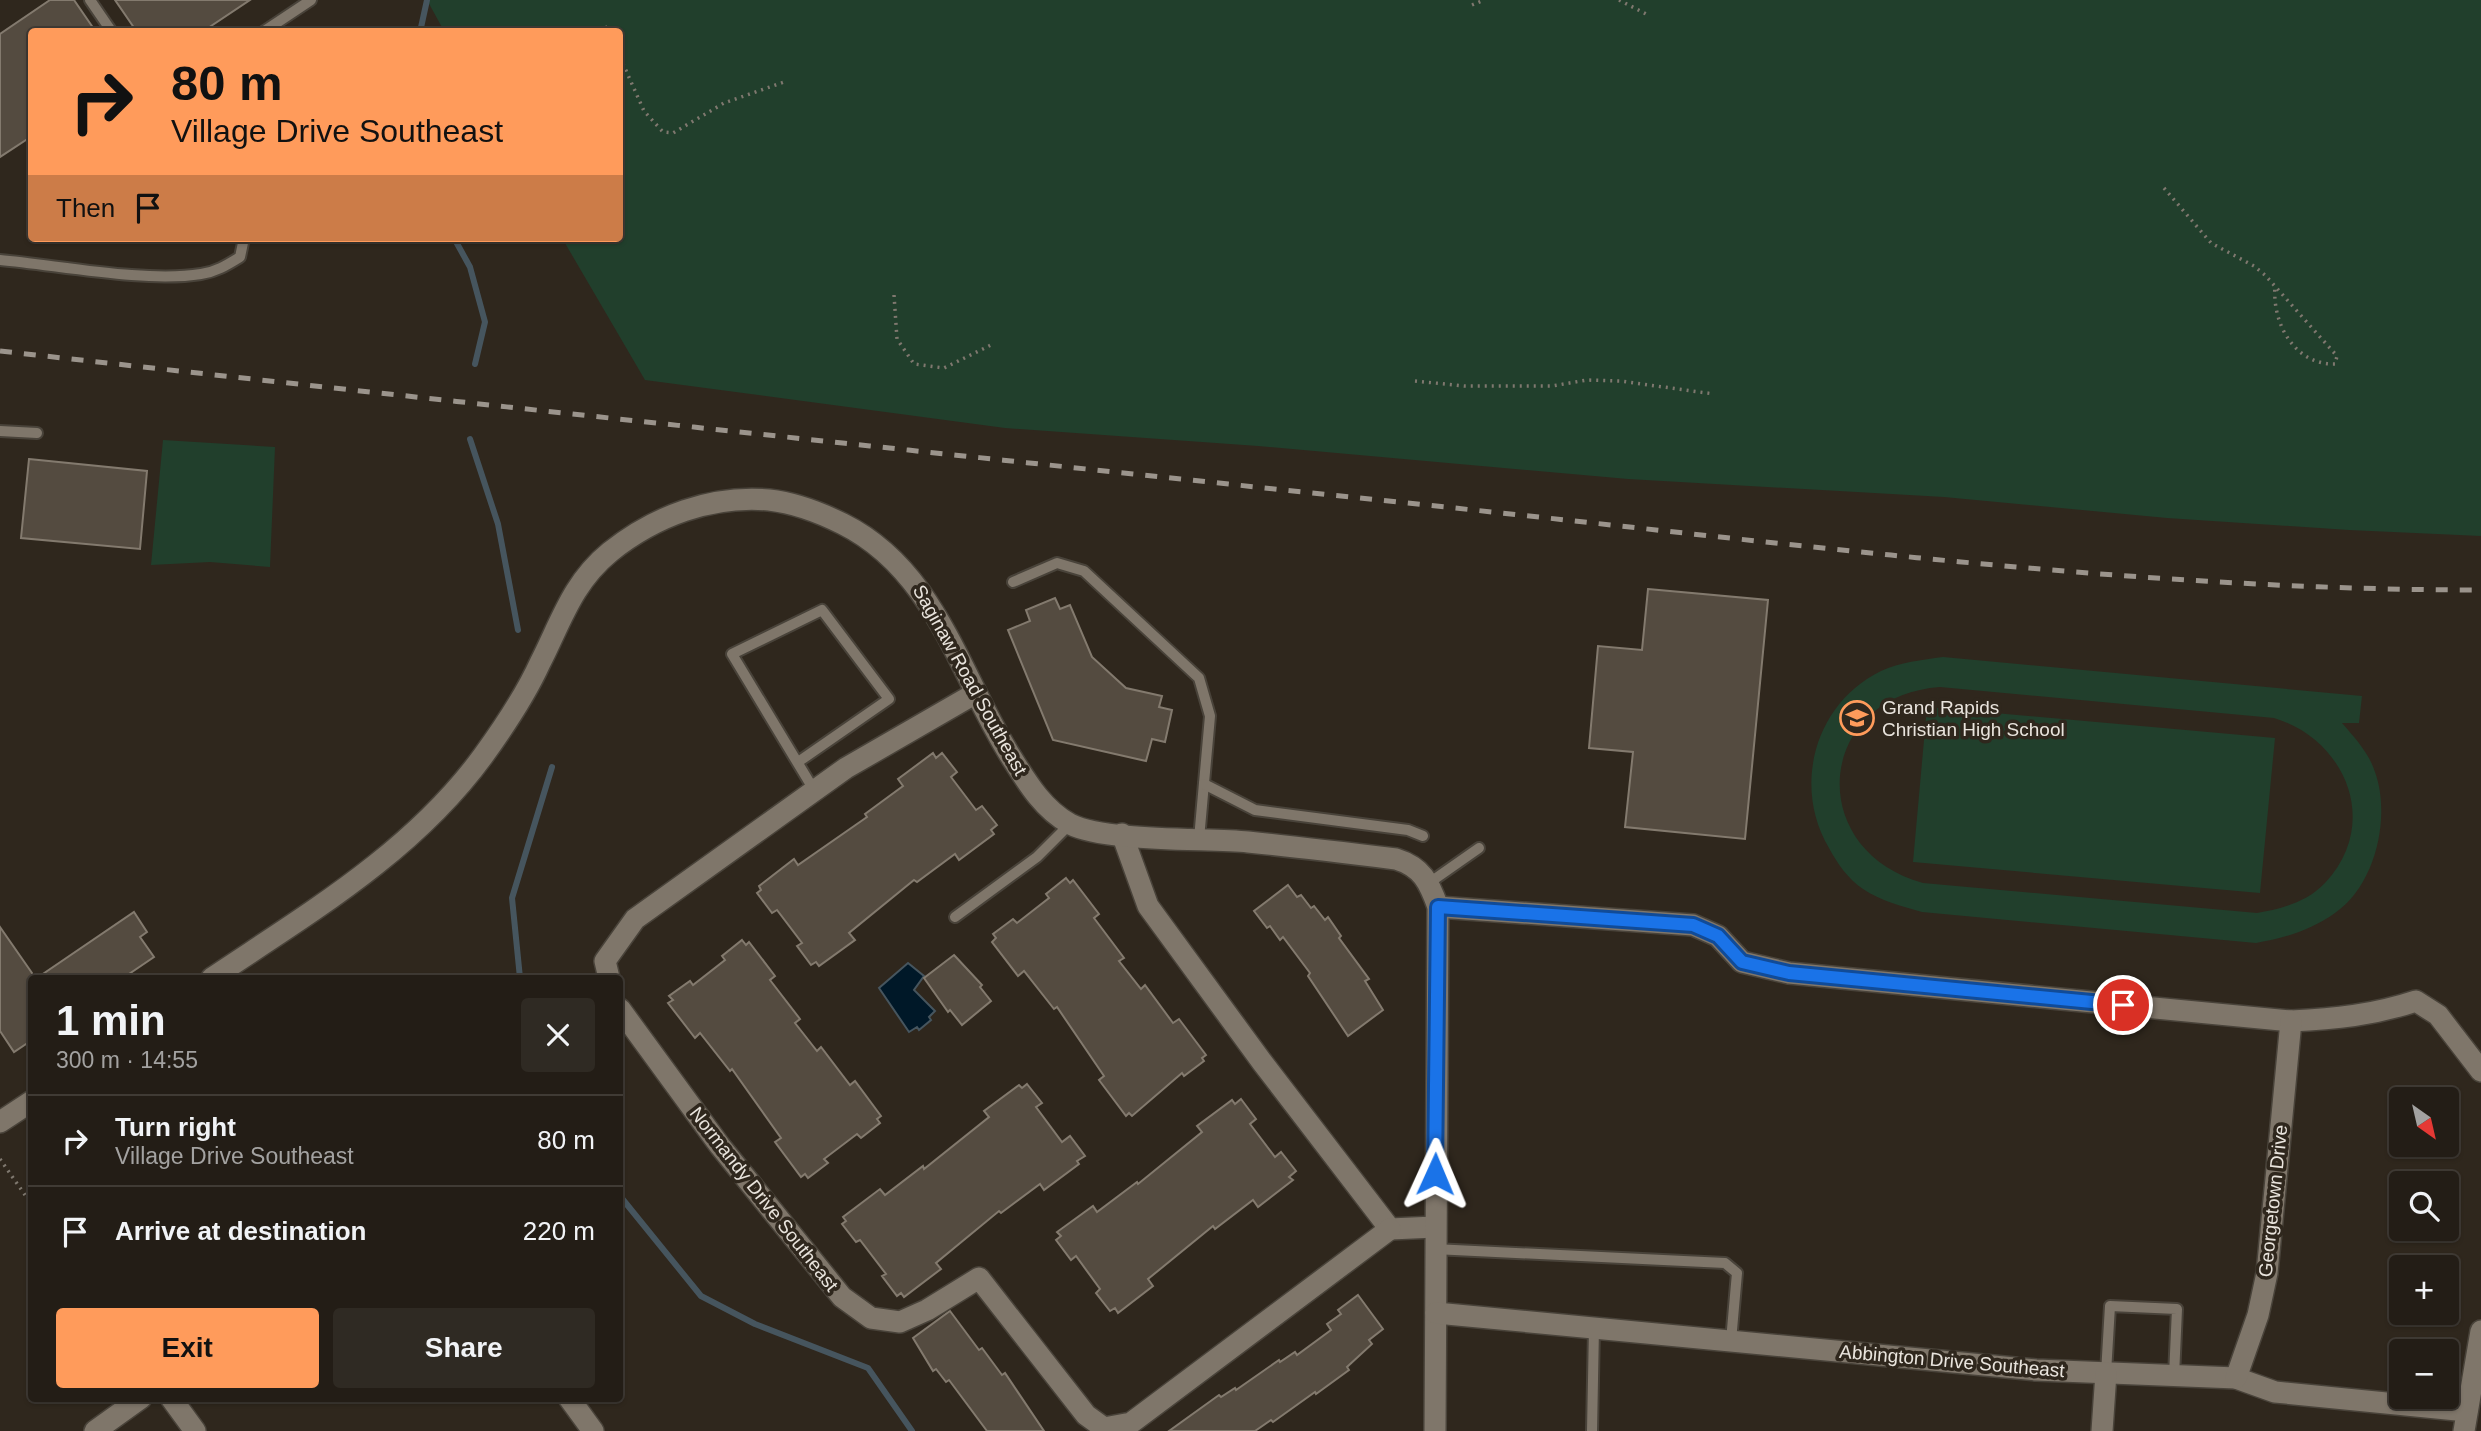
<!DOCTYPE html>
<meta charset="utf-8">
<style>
:root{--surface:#231d16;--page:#2f2a23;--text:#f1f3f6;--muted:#a3a2a1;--line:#403b35;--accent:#ff9b5b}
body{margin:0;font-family:Arial,sans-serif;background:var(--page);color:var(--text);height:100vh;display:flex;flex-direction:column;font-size:26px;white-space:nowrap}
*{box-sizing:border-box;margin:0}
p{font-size:23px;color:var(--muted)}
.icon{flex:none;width:38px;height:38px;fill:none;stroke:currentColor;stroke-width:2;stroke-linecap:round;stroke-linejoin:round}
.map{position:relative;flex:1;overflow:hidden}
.panel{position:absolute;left:28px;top:975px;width:595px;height:427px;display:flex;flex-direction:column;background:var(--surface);border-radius:7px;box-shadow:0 2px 5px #0004,0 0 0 2px var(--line)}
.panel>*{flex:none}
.hud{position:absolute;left:28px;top:28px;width:595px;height:214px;border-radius:7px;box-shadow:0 2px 5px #0004,0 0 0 2px var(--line);background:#ff9b5b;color:#111;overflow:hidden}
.needle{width:46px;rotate:146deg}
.fabs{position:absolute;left:2389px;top:1087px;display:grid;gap:14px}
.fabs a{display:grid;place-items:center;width:70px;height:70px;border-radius:7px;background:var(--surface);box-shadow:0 2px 5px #0004,0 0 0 2px var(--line);font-size:35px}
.pin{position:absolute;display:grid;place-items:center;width:60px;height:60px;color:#fff;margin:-30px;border:4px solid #fff;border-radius:50%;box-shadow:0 2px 7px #0007}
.me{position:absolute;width:77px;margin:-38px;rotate:1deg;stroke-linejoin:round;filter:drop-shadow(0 0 5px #0008)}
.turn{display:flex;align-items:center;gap:24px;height:147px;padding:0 28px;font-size:32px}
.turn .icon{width:91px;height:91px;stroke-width:2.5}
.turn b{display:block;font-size:49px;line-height:60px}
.then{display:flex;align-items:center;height:66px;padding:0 28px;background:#0003;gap:14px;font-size:26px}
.round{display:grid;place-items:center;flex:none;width:74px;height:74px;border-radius:7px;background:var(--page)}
.headline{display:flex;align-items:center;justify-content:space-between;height:119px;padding:0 28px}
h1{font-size:42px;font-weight:600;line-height:52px}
.primary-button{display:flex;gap:14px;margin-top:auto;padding:14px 28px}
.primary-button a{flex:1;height:80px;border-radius:7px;background:var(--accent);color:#111;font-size:28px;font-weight:600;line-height:80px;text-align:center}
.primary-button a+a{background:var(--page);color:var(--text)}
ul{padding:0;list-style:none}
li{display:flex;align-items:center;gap:21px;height:91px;padding:0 28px;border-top:2px solid var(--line)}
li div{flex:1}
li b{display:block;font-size:26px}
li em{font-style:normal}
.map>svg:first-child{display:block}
.green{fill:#213f2c;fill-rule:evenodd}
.water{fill:#001828;stroke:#46555e;stroke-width:2}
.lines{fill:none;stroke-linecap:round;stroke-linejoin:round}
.stream{stroke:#46555e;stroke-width:6}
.building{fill:#544b40;stroke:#837a6e;stroke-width:2}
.service-casing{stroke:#49433a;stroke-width:14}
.minor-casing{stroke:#49433a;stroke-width:24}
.path{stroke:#7f786f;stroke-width:3.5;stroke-dasharray:2 5;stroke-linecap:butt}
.service{stroke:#7f766a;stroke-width:10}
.minor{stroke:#7f766a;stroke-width:21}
.rail{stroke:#9b948c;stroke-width:5;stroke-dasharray:12 12;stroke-linecap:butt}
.route-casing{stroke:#114b97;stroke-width:18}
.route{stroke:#1a73e8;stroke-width:12}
.labels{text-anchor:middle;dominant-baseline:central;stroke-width:7;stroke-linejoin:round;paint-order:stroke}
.street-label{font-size:19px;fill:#e9e4dd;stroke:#2f271d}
.poi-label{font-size:19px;fill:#e9e4dd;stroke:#2f271d;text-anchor:start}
</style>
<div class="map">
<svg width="2481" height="1431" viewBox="0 0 2481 1431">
<rect width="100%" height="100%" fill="#2f271d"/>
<g class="green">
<path d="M427,0h2054v536l-132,-6 -182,-12 -223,-21 -316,-18 -370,-33 -253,-18 -360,-48 -83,-142h58v-206l-176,-1z"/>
<path d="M163,440l112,7 -5,120 -60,-5 -59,3z"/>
<path d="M1943,657l419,39 -3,27h-17c13,15 27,30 33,49 16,44 1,113 -40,141 -24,17 -50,25 -79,30l-334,-31c-21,-6 -41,-11 -59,-23 -15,-10 -26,-26 -34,-41 -37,-62 -14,-145 52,-177 19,-9 41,-11 62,-14zM1940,687l334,31c72,22 107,105 51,165 -18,19 -44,26 -68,30l-334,-30c-120,-33 -107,-187 17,-196z"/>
<path d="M1927,707l348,31 -15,155 -347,-31z"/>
</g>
<path class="water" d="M908,963l16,13 -10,14 21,21 -6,6 2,3 -12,10 -2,-3 -8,5 -30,-44z"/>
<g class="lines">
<g class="stream">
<path d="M420,32l7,-32"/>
<path d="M454,238l16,29 15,55 -10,42"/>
<path d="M470,439l28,85 20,106"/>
<path d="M520,978l-8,-80 40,-131"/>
<path d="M620,1196l81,100 54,28 113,44 44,63"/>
</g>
</g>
<g class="building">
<path d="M50,0h24l22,32h-64v104l-32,21v-123z"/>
<path d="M115,0h135l-48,32h-65z"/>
<path d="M29,459l118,12 -7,78 -119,-11z"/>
<path d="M1648,589l120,11 -23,239 -120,-12 8,-75 -44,-4 9,-102 44,4z"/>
<path d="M1055,598l5,11 10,-4 22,52 34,31 36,8 -3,11 13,3 -7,32 -13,-3 -6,22 -93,-21 -45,-110 22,-9 -4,-11z"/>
<path d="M933,753l3,5 6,-5 15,19 -6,5 25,33 6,-4 15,19 -6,5 3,4 -35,26 -4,-6 -38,28 -3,-2 -65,53 6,7 -36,26 -3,-4 -5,3 -14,-19 5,-3 -25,-33 -5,3 -15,-20 4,-3 -2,-4 35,-27 4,6 69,-48 -2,-3 38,-28 -5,-7z"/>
<path d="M1066,878l4,5 3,-3 26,34 -5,4 30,40 -5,3 22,28 4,-4 28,38 6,-4 27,36 -4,3 2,3 -20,15 -2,-3 -50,43 -3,-3 -3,3 -27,-36 5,-4 -47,-69 -3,2 -30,-38 -6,5 -26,-34 4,-4 -3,-4 20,-15 4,4 32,-25 -3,-4z"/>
<path d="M1288,885l9,12 4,-2 10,13 3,-2 11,14 3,-3 13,19 -2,2 30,41 -4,2 18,29 -35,26 -40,-60 2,-3 -27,-36 -3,3 -10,-14 -3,2 -13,-17z"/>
<path d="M134,912l13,20 -7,5 14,20 -31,21h-86z"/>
<path d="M0,927l32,46v67l-18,12 -14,-21z"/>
<path d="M742,940l4,5 3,-3 26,34 -5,4 30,39 -5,4 22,28 4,-4 29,38 5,-4 26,35 -4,3 3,4 -19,15 -4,-4 -33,25 4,4 -20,15 -3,-4 -4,3 -26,-35 6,-4 -49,-69 -2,2 -30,-38 -5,5 -27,-35 5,-3 -4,-4 21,-15 3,4 32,-25 -3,-4z"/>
<path d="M954,955l28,30 -2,2 11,14 -29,24 -12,-15 -2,2 -24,-34z"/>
<path d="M1027,1084l15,19 -6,4 26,35 8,-6 15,20 -8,5 2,3 -35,26 -4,-6 -39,29 -2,-2 -63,52 5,6 -37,28 -3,-4 -4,3 -15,-20 4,-2 -26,-34 -4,2 -14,-18 4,-3 -3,-4 37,-28 5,6 38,-29 1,3 65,-52 -5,-6 35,-26 3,3z"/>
<path d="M1241,1099l15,20 -6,5 25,33 6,-5 15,19 -7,6 4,3 -35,27 -5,-7 -38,29 -2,-3 -65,53 5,7 -35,27 -3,-5 -5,3 -14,-18 4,-4 -24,-33 -5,4 -15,-20 5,-4 -4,-4 36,-26 4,6 40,-30 1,2 64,-52 -5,-6 35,-26 3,4z"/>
<path d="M1358,1295l25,34 -14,11 3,4 -25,23 2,3 -33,24 -1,-2 -42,30 -2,-2 -16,11h-86l50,-36 2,2 14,-9 1,2 43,-30 1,2 15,-10 2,3 34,-25 -4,-6 14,-10 -3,-4z"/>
<path d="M950,1311l29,39 3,-2 20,27 3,-2 39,58h-57l-38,-51 -3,2 -10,-13 -3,2 -20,-33z"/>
</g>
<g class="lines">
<g class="service-casing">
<g id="service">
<path d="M90,0l22,32"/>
<path d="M263,32l48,-32"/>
<path d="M0,260c57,5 146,23 201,14 15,-2 26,-9 39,-17l4,-19"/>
<path d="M0,431l37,2"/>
<path d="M1013,582l44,-19 27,8 115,107 11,38 -11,123"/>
<path d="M798,762l91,-63 -67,-89 -90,44 82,136"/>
<path d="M1204,784l51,26 153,20 15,6"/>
<path d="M1429,883l50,-35"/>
<path d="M955,917l82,-60 33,-33"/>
<path d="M1434,1249l291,14 12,10 -6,68"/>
<path d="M2106,1373l4,-67 67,3 -3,67"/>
<path d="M1592,1431l2,-103"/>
</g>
</g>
<g class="minor-casing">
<g id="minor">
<path d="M1122,834l26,72 114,156 128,167 45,-2"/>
<path d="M1438,907l255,18 25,11 24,26 47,11 502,48c43,-2 83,-6 125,-20l22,14 43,56"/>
<path d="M212,978c97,-65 201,-126 271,-222 21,-29 42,-60 57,-93 21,-41 32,-80 70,-111 45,-36 101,-57 159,-52 27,3 50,12 74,24 94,47 117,154 170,236 15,24 31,50 57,64 35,18 135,14 178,18 49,5 99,11 148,17 26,8 33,23 42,48l-3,524"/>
<path d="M609,978l-4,-17 30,-42 211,-151 130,-75"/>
<path d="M620,1009l100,137 122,151 29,21 29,4 27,-12 52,-32 107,137 18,13 27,-5 259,-194"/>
<path d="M0,1122l32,-21"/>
<path d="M1436,1313l600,57 200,8 39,14 192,19"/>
<path d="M2236,1378l22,-63 9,-42 24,-252"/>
<path d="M171,1398l24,33"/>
<path d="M569,1398l24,33"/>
<path d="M95,1431l46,-33"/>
<path d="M2102,1431l4,-58"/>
<path d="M2464,1431l17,-100"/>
</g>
</g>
<g class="path">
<path d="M1619,0l31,16"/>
<path d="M1472,5l12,-5"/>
<path d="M605,26l3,6"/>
<path d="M620,57l24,54 19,21 10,1 51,-30 63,-22"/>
<path d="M2164,188l47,55 43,23 11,9 72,81 -2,8c-40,1 -63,-40 -60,-78"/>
<path d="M894,295l3,44 17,25 30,4 47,-23"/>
<path d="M1415,381l49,5h88l35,-6 33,1 94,13"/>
<path d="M0,1159l32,46"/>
</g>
<use href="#service" class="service"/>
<use href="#minor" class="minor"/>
<path class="rail" d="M0,351c481,54 963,105 1445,156 344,36 689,83 1036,83"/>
</g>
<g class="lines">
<g class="route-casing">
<path id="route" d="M1435,1174l3,-267 255,18 25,11 24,26 47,11 334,32"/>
</g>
<use href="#route" class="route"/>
</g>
<defs>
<g id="school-ring" transform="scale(1.75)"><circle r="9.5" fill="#2f271d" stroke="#ff9b5b" stroke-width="1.5"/><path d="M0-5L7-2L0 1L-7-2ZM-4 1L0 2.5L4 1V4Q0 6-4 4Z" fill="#ff9b5b"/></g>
</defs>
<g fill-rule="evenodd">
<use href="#school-ring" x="1857" y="718"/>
</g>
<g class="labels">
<g class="street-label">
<text transform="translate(970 680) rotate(61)">Saginaw Road Southeast</text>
<text transform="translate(764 1199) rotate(52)">Normandy Drive Southeast</text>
<text transform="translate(2273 1201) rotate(-84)">Georgetown Drive</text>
<text transform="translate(1952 1361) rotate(5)">Abbington Drive Southeast</text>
</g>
<g class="poi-label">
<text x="1882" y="707">Grand Rapids<tspan x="1882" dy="22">Christian High School</tspan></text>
</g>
</g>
</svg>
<div class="fabs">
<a><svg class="needle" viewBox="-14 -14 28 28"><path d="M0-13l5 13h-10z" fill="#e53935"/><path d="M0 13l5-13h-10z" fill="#a3a2a1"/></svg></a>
<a><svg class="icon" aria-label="search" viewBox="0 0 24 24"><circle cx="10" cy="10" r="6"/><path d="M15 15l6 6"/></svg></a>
<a>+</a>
<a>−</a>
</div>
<div class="pin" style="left:2123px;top:1005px;background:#d93025"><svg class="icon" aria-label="arrive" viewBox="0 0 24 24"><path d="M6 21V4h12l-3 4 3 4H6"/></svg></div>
<svg class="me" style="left:1435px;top:1174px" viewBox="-20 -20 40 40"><path d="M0-17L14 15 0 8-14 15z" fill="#1a73e8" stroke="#fff" stroke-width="4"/></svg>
<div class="hud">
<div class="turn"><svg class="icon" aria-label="right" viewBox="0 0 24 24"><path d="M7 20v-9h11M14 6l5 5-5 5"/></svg><div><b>80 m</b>Village Drive Southeast</div></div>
<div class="then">Then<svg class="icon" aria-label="arrive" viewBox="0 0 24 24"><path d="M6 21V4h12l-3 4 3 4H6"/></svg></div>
</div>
<section class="panel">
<div class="headline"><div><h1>1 min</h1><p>300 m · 14:55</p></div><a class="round"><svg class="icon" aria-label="close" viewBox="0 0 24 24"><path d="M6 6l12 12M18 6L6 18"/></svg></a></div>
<ul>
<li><svg class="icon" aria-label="right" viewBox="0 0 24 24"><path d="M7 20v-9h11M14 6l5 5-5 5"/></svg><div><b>Turn right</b><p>Village Drive Southeast</p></div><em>80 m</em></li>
<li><svg class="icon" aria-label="arrive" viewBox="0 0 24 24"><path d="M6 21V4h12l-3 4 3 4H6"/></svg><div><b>Arrive at destination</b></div><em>220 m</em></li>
</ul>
<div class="primary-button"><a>Exit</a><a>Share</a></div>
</section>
</div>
